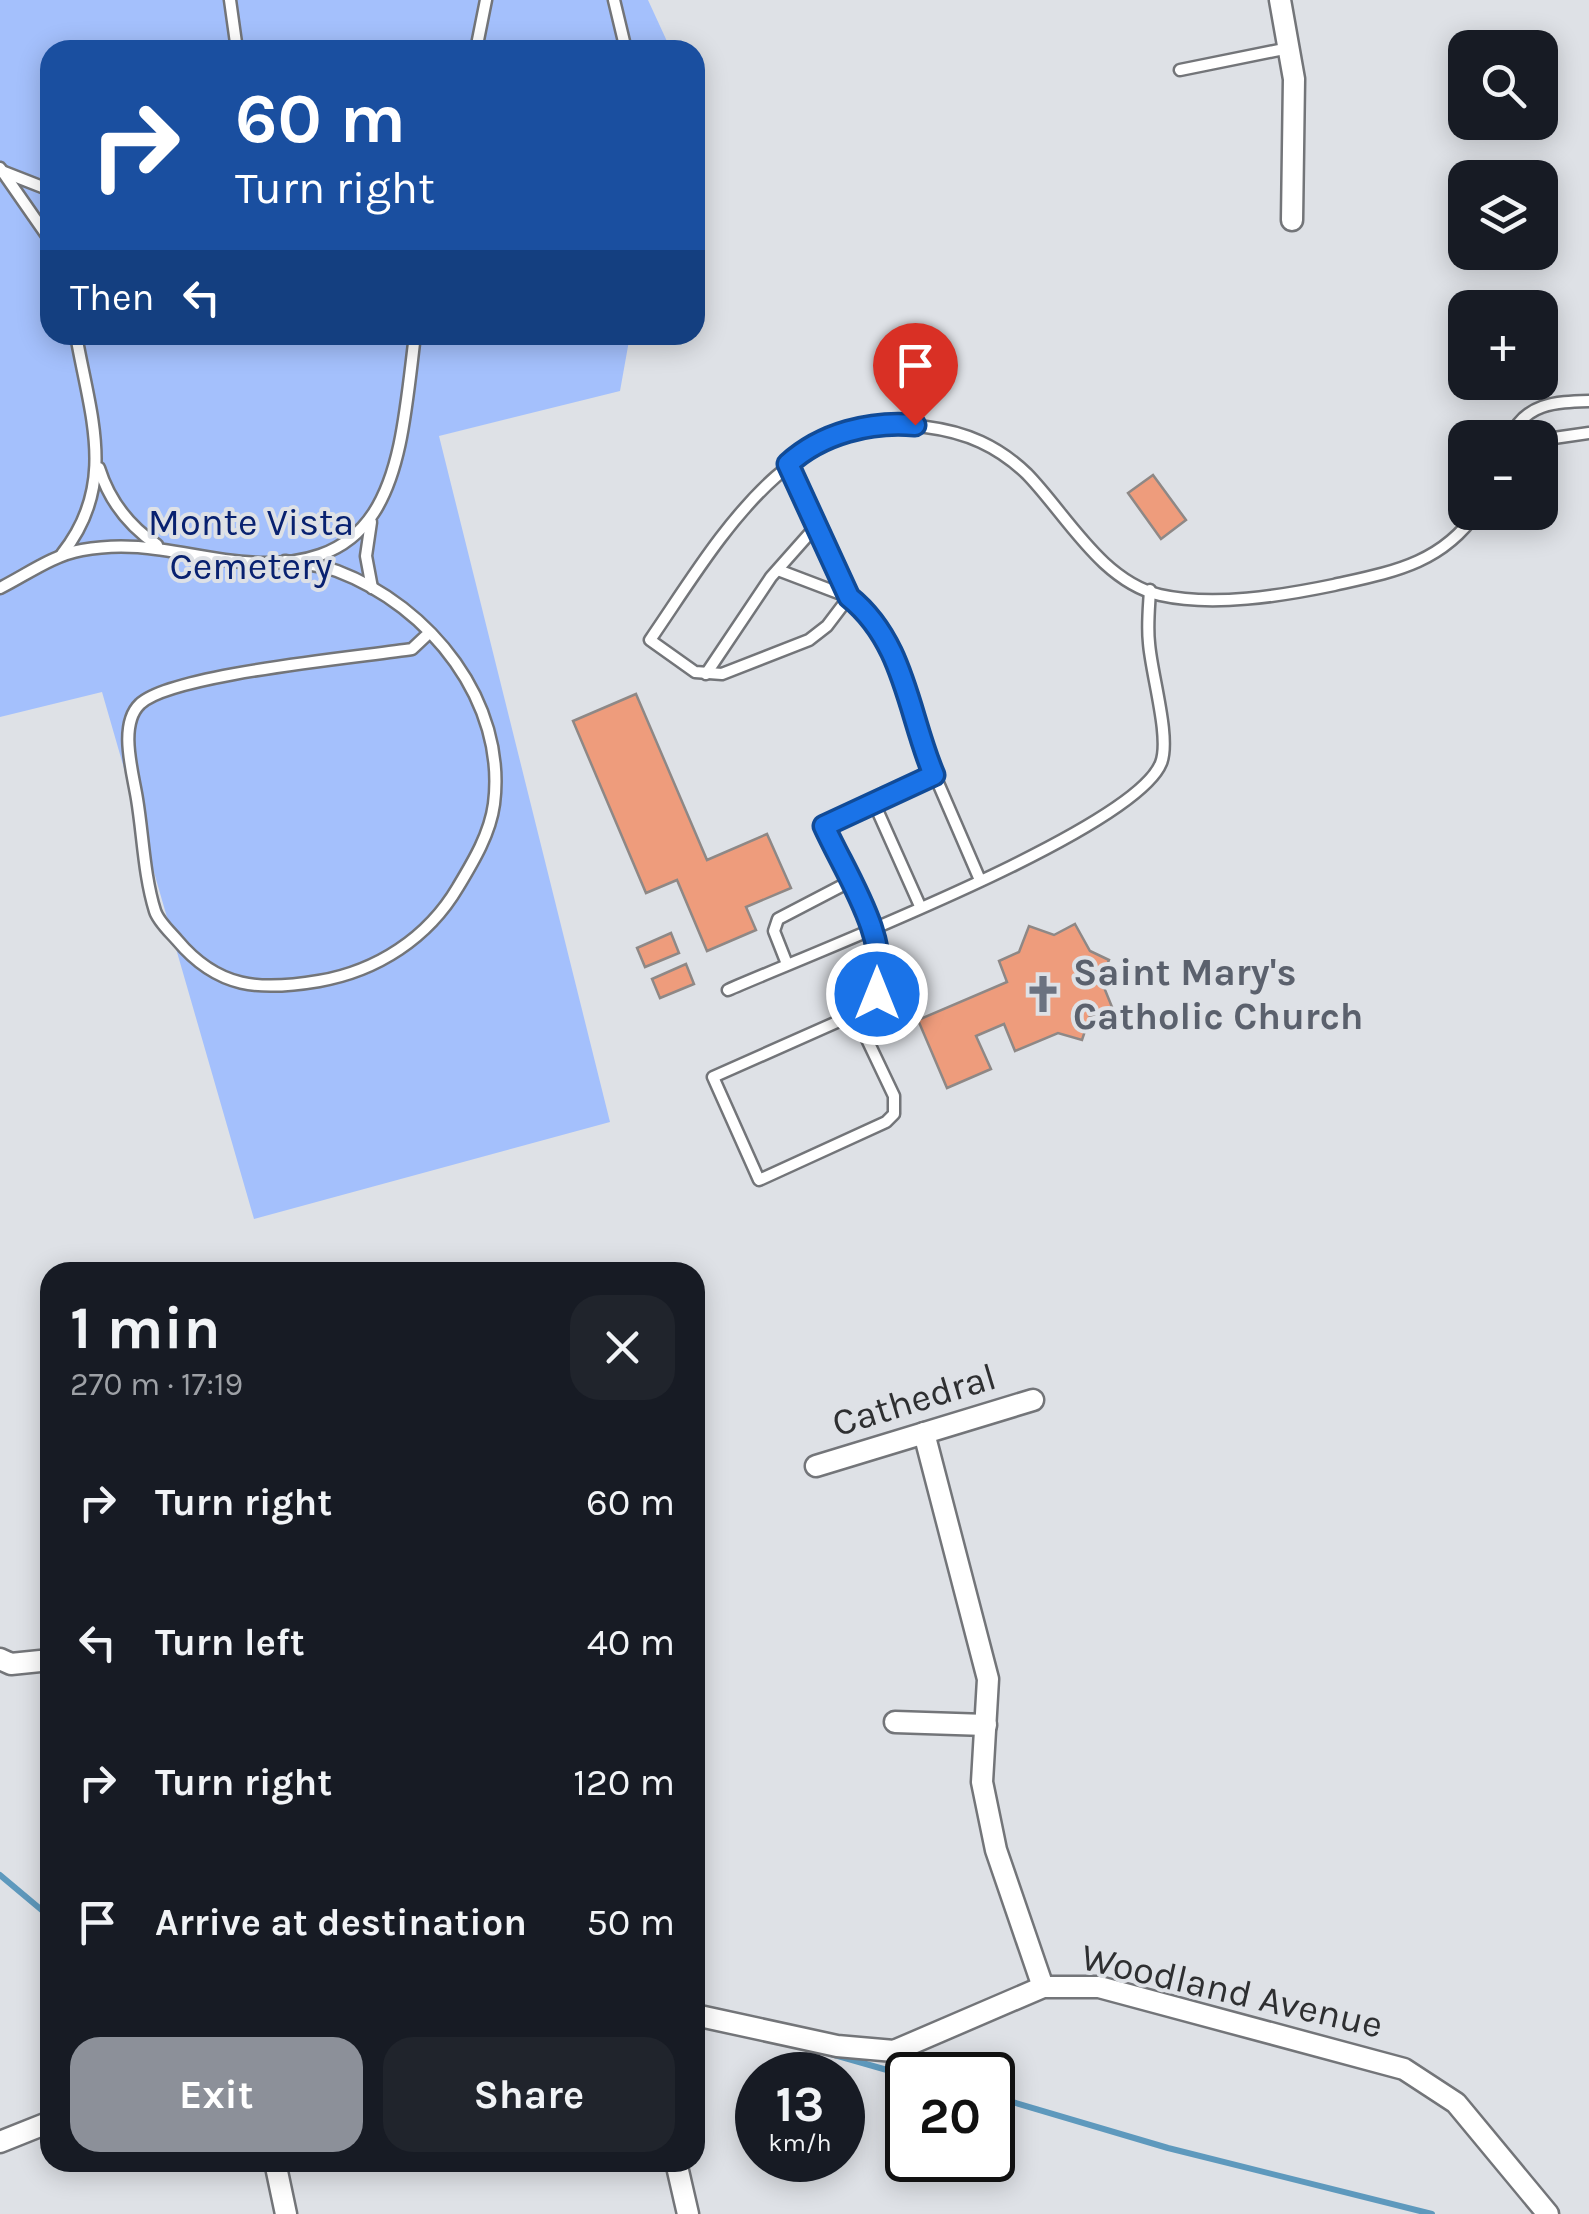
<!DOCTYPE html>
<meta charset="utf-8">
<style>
:root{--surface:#171b24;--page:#20242c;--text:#f1f3f6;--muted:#9ea1a6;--accent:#8c9099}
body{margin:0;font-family:Karla,sans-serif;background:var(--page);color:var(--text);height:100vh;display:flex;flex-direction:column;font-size:38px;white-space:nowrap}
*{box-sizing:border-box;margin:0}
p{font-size:32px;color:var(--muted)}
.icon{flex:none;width:55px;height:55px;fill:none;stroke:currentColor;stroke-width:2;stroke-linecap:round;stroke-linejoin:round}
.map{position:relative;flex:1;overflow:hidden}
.drawer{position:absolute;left:40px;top:1262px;width:665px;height:910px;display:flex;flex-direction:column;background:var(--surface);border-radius:30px;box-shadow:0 5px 25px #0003}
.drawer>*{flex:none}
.top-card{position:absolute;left:40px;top:40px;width:665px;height:305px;border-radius:30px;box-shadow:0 5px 25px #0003;background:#1a4fa0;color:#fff;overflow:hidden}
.buttons{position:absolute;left:1448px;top:30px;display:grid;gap:20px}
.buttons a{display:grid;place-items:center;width:110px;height:110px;border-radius:20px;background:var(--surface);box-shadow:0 5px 25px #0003;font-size:50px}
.speed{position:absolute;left:735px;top:2052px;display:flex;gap:20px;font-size:50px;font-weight:700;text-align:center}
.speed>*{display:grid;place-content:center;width:130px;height:130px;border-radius:50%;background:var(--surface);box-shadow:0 5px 25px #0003;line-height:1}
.speed small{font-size:25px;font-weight:400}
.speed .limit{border:5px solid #111;border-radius:15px;background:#fff;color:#111}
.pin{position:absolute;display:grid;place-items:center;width:85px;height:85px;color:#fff;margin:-102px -42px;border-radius:50% 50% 50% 0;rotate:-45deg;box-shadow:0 0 10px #0007}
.pin .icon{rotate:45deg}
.me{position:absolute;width:110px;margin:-55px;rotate:0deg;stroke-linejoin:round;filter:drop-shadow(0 0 8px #0008)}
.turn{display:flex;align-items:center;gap:35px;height:210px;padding:0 30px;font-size:45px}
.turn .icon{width:130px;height:130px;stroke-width:2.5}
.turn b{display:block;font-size:70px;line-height:85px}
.then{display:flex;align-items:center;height:95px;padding:0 30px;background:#0003;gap:20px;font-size:38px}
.round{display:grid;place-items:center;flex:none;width:105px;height:105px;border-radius:30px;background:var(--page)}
.summary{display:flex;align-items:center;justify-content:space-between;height:170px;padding:0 30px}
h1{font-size:60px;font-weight:700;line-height:75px}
.action{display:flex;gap:20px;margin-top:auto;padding:20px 30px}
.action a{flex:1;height:115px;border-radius:30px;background:var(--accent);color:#fff;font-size:40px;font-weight:700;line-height:115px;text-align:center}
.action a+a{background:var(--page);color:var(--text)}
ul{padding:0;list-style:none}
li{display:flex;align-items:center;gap:30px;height:140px;padding:0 30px}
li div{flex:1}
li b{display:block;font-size:38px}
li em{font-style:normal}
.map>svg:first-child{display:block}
.green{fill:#a4c0fc}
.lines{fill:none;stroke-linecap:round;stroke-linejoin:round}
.stream{stroke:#5e99bd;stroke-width:6}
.building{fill:#ee9c7c;stroke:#8e8886;stroke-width:2.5}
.service-casing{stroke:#737579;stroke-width:15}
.minor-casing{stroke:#737579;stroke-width:25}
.service{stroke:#fff;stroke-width:10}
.minor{stroke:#fff;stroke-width:20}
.route-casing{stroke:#114b97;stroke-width:25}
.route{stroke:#1a73e8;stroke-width:18}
.labels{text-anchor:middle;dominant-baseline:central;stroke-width:8;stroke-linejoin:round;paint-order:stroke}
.park-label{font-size:38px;fill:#082170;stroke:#dee1e6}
.worship-label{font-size:38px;font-weight:bold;fill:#5b616d;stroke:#dee1e6;text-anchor:start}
.street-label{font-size:38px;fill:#2e2f31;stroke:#dee1e6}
</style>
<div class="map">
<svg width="1589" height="2214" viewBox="0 0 1589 2214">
<rect width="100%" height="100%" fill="#dee1e6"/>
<path class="green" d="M0,0h648l23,50h-621v285h580l-10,56 -181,45 171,686 -356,97 -152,-527 -102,25z"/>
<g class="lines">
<g class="stream">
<path d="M0,1875l50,42"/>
<path d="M831,2054l77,22"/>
<path d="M992,2096l176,52 264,66"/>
</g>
</g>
<g class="building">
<path d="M1153,475l33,45 -25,19 -33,-46z"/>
<path d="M636,694l71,166 60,-26 24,54 -45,19 10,23 -49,21 -30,-71 -31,13 -73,-172z"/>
<path d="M1075,924l15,27 19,9 -8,20 11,27 -22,9 -8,24 -24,-7 -43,18 -11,-27 -28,12 15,33 -44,19 -29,-68 89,-38 -8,-21 20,-9 10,-26 25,9z"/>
<path d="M671,933l8,20 -34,14 -8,-19z"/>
<path d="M686,964l8,20 -34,14 -8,-19z"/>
</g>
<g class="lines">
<g class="service-casing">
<g id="service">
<path d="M230,0l7,50"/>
<path d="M614,0l12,50"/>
<path d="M476,50l10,-50"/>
<path d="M1180,70l109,-22"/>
<path d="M0,168l50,72"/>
<path d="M4,172l46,18"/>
<path d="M1510,438c15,-35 45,-36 79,-37"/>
<path d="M1540,440l49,-7"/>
<path d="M788,464l61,133 -22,29 -18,14 -87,34 -27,-2 -45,-32c67,-97 139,-232 276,-213 40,5 72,19 101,47 39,40 74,107 133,121 53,12 121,1 174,-10 58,-13 107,-21 143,-73"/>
<path d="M99,468c10,32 30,58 58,77"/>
<path d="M371,522l-5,34 6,32"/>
<path d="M62,554c56,-70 28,-139 14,-219"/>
<path d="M285,561c17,3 36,4 52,10 93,35 170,131 157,233 -4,30 -21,58 -36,83 -30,51 -81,84 -139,94 -59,10 -101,8 -142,-41 -7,-8 -19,-19 -22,-29 -11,-35 -12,-76 -18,-112 -4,-26 -19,-74 3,-95 30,-30 221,-47 272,-55l17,-16"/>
<path d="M778,570l71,27 30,30 31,67 19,68 51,118"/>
<path d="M0,588c26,-13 53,-33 82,-38 52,-10 93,3 143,10 172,24 174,-96 190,-225"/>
<path d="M706,674l65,-97 47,-53"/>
<path d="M874,803l46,103"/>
<path d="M787,964l-13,-33 4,-12 71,-37"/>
<path d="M728,990c79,-35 406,-159 433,-227 10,-25 -10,-90 -12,-120 -2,-17 0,-35 1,-53"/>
<path d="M855,1014l39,82v18l-8,8 -127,58 -46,-103 142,-63 22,-20 5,-21 -4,-25 -54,-122 110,-51"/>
</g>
</g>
<g class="minor-casing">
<g id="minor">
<path d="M1280,0l14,79 -2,141"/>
<path d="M924,1433l64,246 -6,103 14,68 47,137"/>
<path d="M816,1466l217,-66"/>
<path d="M0,1659l11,5 39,-4"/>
<path d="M895,1722l91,3"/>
<path d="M695,2015l142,31 57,5 149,-64h56l305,82 52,34 92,111"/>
<path d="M0,2142l50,-20"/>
<path d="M275,2162l11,52"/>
<path d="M676,2162l12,52"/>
</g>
</g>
<use href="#service" class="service"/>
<use href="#minor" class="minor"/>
</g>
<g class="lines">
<g class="route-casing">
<path id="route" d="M877,994c14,-55 -31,-119 -53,-168l110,-51c-26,-61 -29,-133 -85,-178l-61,-133c34,-31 83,-43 127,-39"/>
</g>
<use href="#route" class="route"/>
</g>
<defs>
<g id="church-bare" transform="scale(3)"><path d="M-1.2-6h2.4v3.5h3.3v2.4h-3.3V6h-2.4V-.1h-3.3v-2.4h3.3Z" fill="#6b7280" stroke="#dee1e6" stroke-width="2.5" paint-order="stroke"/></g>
</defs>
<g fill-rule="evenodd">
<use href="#church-bare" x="1043" y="994"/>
</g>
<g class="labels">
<g class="park-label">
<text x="251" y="522">Monte Vista<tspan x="251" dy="44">Cemetery</tspan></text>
</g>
<g class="worship-label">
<text x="1073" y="972">Saint Mary's<tspan x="1073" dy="44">Catholic Church</tspan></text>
</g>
<g class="street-label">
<text transform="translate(914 1400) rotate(-17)">Cathedral</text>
<text transform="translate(1232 1991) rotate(13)">Woodland Avenue</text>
</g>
</g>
</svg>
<div class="buttons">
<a><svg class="icon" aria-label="search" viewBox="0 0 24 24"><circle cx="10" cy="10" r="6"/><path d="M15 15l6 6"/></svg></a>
<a><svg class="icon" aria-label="layers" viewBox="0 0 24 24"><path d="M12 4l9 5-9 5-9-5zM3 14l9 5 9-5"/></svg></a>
<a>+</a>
<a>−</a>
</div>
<div class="speed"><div>13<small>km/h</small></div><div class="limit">20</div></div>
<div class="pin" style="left:915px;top:425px;background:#d93025"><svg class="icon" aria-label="arrive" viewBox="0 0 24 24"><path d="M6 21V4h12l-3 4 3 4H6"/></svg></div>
<svg class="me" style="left:877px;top:994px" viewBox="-20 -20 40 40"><circle r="17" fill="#1a73e8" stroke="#fff" stroke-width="3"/><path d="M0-11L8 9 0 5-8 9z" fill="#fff"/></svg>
<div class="top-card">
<div class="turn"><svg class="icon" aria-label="right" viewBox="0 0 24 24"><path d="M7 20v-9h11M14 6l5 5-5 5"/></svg><div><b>60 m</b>Turn right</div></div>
<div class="then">Then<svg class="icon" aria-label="left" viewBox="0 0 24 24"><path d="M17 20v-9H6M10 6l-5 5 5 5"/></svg></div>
</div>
<section class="drawer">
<div class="summary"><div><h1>1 min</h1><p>270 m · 17:19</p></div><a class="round"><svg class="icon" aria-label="close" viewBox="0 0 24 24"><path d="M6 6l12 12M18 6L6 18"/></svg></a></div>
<ul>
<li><svg class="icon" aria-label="right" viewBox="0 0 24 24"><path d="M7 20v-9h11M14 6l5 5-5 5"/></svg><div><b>Turn right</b></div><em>60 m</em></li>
<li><svg class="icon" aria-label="left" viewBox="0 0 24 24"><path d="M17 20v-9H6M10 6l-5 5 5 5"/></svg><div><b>Turn left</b></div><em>40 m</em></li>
<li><svg class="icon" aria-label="right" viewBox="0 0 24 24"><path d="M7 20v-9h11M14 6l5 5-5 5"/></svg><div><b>Turn right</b></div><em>120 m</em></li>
<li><svg class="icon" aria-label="arrive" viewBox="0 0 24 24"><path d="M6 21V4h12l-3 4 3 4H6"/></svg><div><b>Arrive at destination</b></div><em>50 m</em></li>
</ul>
<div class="action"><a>Exit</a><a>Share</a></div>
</section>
</div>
